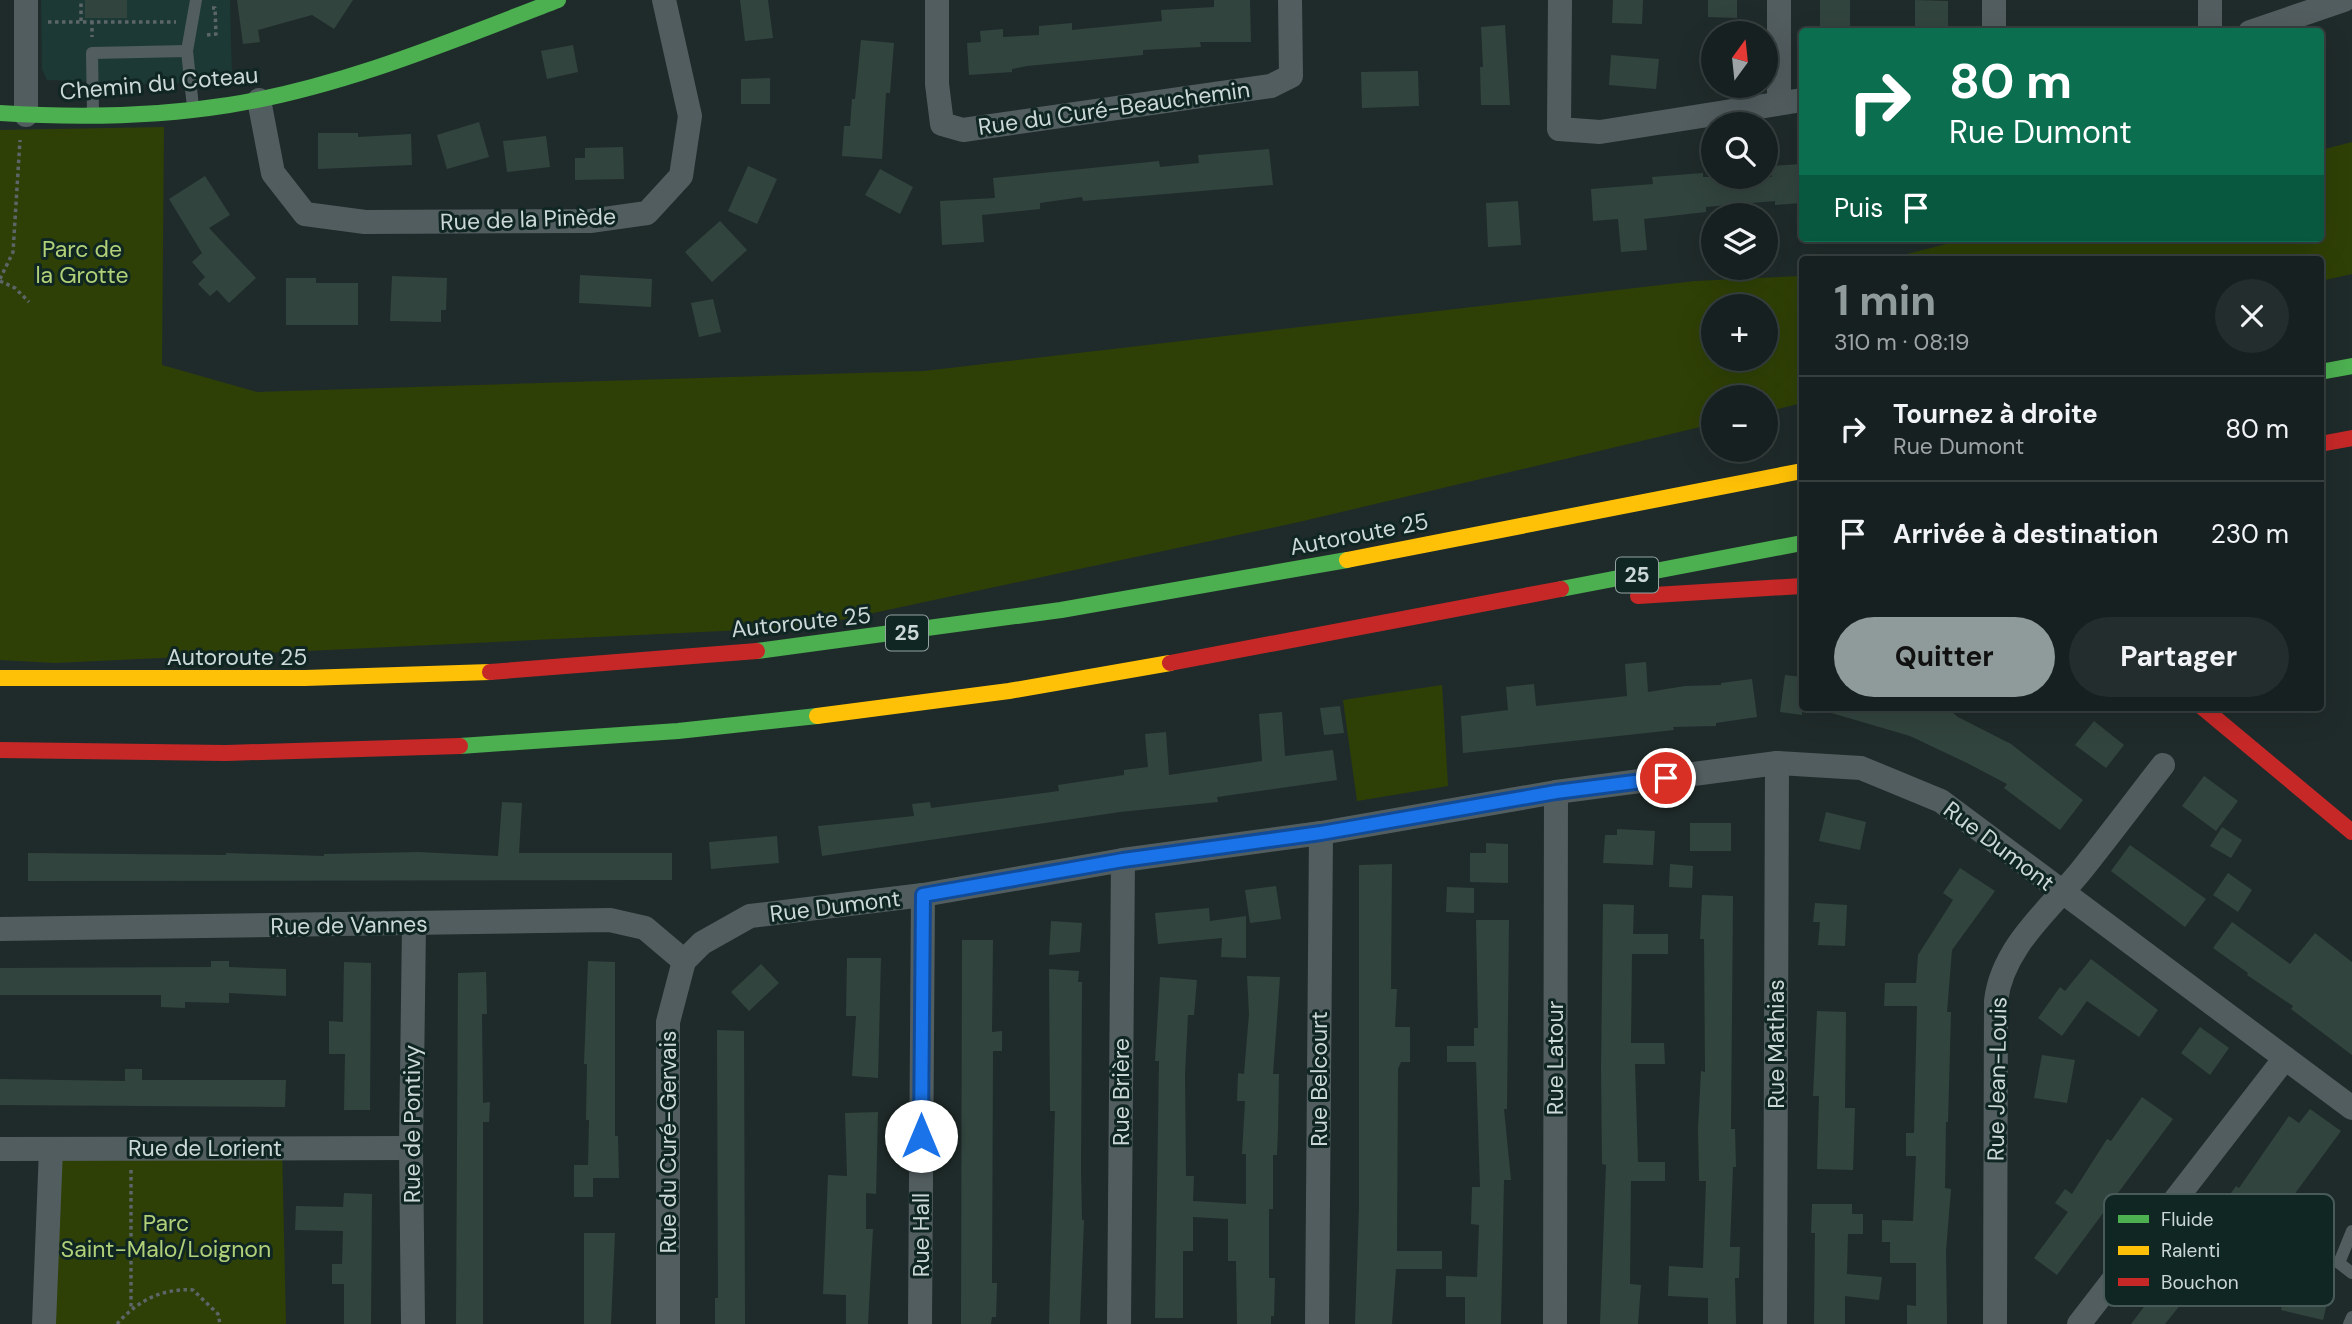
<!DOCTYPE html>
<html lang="fr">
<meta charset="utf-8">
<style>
:root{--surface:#172020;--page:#242d2d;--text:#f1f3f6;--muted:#9ea3a5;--line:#363e3e;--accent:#8f9b9a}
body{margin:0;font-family:"DM Sans",sans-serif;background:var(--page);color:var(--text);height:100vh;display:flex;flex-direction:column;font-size:26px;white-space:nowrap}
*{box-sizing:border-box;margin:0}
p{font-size:23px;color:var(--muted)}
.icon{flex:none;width:38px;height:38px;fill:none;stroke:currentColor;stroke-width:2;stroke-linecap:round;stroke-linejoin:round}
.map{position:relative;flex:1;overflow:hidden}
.drawer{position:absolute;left:1799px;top:256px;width:525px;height:455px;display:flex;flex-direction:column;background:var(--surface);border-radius:7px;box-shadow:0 7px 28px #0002,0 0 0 2px var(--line)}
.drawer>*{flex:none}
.banner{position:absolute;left:1799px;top:28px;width:525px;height:214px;border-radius:7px;box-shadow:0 7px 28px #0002,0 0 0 2px var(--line);background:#0b6e4f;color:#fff;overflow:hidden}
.needle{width:46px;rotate:15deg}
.tools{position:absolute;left:1701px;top:21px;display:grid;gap:14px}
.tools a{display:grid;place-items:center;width:77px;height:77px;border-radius:50%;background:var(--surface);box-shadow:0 7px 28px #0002,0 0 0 2px var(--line);font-size:35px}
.pin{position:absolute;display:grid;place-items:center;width:60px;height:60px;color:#fff;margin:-30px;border:4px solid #fff;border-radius:50%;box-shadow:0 2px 7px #0007}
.me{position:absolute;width:77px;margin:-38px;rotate:0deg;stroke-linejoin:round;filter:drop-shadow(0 0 5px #0008)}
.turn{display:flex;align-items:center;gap:24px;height:147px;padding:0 35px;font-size:32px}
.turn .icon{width:91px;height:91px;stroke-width:2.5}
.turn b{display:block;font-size:49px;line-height:60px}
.then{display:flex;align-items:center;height:66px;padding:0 35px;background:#0003;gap:14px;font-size:26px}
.round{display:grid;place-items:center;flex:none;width:74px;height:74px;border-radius:37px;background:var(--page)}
.overview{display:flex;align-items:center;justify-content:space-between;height:119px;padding:0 35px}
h1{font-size:42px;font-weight:700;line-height:52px;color:var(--accent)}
.action{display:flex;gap:14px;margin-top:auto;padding:14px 35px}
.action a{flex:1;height:80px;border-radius:42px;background:var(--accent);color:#111;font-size:28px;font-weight:700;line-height:80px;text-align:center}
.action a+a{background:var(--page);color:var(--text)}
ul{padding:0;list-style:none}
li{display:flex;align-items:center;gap:21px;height:105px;padding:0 35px;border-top:2px solid var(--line)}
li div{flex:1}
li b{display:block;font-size:26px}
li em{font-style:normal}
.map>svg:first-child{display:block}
.built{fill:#1c3935}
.green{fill:#2f4006;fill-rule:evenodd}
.building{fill:#32443e}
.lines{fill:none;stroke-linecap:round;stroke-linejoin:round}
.path{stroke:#5c6668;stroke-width:3.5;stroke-dasharray:3.5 3.5;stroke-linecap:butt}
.lane{stroke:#525d60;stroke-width:12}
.street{stroke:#525d60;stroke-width:24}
.fast{stroke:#4caf50;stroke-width:16}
.slow{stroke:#ffc107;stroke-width:16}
.jam{stroke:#c62828;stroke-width:16}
.route-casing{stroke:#114b97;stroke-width:18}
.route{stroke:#1a73e8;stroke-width:12}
.labels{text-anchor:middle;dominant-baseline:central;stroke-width:6;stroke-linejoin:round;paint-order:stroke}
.shield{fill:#102623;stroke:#93a3a0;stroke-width:2}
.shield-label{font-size:21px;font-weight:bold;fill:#cbd8d6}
.street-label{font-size:23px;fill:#cbd8d6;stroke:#102623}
.park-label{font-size:23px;fill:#b1d078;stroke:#102623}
.key{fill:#102623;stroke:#485b59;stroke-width:2}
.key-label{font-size:19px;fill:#cbd8d6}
</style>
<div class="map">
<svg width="2352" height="1324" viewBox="0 0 2352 1324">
<rect width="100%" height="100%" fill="#1f2b2a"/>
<path class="built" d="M41,0h189l2,78 -34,5 -53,1 -98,-4 -5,-11z"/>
<g class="green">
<path d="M164,127l-2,238 95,27 667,-21 771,-90 107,-5v127l-36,9v-15h-53v27l-414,98 -491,105 -753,36 -55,-3v-530zM1713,306h53v53h-53z"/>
<path d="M2352,142v132l-31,7 -1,-22h-433l83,-21h350l1,-88z"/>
<path d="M1442,685l6,101 -91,15 -14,-101z"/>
<path d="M282,1148l4,176h-242l7,-175z"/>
</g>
<g class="building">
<rect x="85" y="0" width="42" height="18"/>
<path d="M237,0h116l-19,29 -22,-14 -54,15 2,12 -17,2z"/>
<path d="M740,0h28l5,38 -28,3z"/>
<path d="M1214,0h36l1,42h-51l1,5 -58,3v5l-116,11 -15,3v3l-43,3 -2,-32 14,-1 -1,-11 23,-2v8l36,-2v-9l33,-3v7l90,-9 -1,-11 53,-3z"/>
<path d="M1613,0h30l-1,24 -30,-1z"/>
<path d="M1708,0h29v18l-29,-1z"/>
<rect x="1820" y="0" width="30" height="32"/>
<path d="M1915,0l33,1v26h-5v5h-28z"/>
<path d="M1505,25l5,80h-29l-1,-38h3l-2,-40z"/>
<path d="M861,40l33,3 -4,50h-4l-4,66 -40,-3 2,-30h6l2,-27h3z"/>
<path d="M573,45l5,27 -31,7 -6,-28z"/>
<path d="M1611,55l48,4 -3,30 -47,-4z"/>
<path d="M1418,71l1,35 -57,2 -1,-36z"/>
<path d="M770,78v26h-29v-25z"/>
<path d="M479,122l10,35 -42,12 -10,-34z"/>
<path d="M318,133h40v4l53,-3 1,31 -94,4z"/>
<path d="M546,136l4,31 -43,5 -4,-31z"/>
<path d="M623,147l1,32 -49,1v-22h10v-10z"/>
<path d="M1269,149l4,36 -190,16 -1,-4 -42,6v6l-58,6 2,27 -42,3 -2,-44 55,-3 -2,-20 166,-17 1,6 39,-4 -1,-8z"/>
<path d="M1802,164v39l-27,2v-4l-69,6v5l-62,7 3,31 -26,2 -3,-33 -25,2 -2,-32 62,-5 -1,-7 51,-4v4h69l-1,-11z"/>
<path d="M748,166l29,13 -20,45 -29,-13z"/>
<path d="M880,169l33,18 -13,27 -35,-19z"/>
<path d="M205,176l25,39 -21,13 47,50 -27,25 -12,-13 -7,6 -12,-12 7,-7 -13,-15 10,-9 -33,-54z"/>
<path d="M1518,201l3,44 -33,2 -2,-44z"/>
<path d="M720,221l27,29 -35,32 -27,-30z"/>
<path d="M580,275l72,4 -1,28 -72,-4z"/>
<path d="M392,276l55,2 -1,32h-5v12l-51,-1z"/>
<path d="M286,278h30v5h42v42h-72z"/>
<path d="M713,299l8,33 -22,5 -8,-34z"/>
<path d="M1646,662l2,30 37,-6 36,-1v-2l31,-4 5,38 -41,6v3l-43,1 1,3 -211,23 -2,-37 47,-6 -2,-23 28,-3 2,22 91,-10 -2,-32z"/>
<path d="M1785,675l17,2v38l-22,-3z"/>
<path d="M1340,706l4,27 -20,2 -4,-27z"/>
<path d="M1829,707h127l-3,6 5,4 53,27 72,56 -23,30 -56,-42 3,-4 -40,-21 -57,-27 -82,-24z"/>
<path d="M1282,712l3,44 48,-6 4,30 -120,17 1,5 -98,10 -298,44 -4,-30 96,-10 -2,-12 18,-2 1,6 128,-17 -1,-6 66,-10v-5l24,-3 -3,-33 21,-2 3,43 93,-14 -3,-47z"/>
<path d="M2094,721l30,24 -18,23 -31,-23z"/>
<path d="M2204,776l34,25 -22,30 -34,-25z"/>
<path d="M502,802l20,1 -3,50h153v27l-644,1v-28l198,2v-2l98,3v-2l95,-2 79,4z"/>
<path d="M1826,812l40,10 -6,28 -41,-9z"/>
<rect x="1690" y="823" width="41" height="28"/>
<path d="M2222,827l20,13 -11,18 -21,-12z"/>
<path d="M1617,829l38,2 -2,34 -50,-2 2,-28h12z"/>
<path d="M777,836l2,27 -68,6 -2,-27z"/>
<path d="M1486,843l22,1v39l-38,-1v-29h16z"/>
<path d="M2130,845l76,54 -21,28 -74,-56z"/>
<path d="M1392,864l-1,125h6l-2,38h15v35h-9l-3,7 -1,182h45v18h-46l-4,55h-37l4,-116v-343z"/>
<path d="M1670,864l23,2 -1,22 -23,-1z"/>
<path d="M1960,868l35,23 -43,59 -5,62h4l-3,110h-2l-1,66 6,1 -5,62 1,73h-40v-19l9,1v-43h-26v-21h-8v-22l31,1 3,-65h-10v-23h8l3,-127h-33l1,-23h31l2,-28 35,-55 -10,-7z"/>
<path d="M2228,873l24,17 -14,22 -25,-17z"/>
<path d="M1276,886l5,33 -31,4 -5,-33z"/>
<path d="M1447,887l27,1v25l-28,-1z"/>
<path d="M1702,895l31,1 -2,233h4l1,38h-3l-3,80h10l-1,31h-4l1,46h-28v-26l-40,-2 1,-30 34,2 3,-87h-7l-1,-52 3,-58 4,1 -1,-133h-4z"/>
<path d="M1815,903l32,2 -2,41 -27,-1 2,-23h-7z"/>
<path d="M1603,904l31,1 -1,29h35v20h-36l-1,89h33l1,21h-30l3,98h27v19h-34l-1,103 11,1 -3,39h-38l6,-159 -4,-1 -1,-95z"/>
<path d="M1209,908l1,13 36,-5v42l-25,-1 1,-19 -64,6 -3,-31z"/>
<path d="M1476,920h33l-2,189h-3l7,71h-7l-3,144h-36v-27h-19v-21l31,1 2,-52 -8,-1 1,-37h8l-4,-125h-29v-16h27v-18h4z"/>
<path d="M1051,921l31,2 -2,29 -31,3z"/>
<path d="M2232,922l58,42 25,-31 37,29v93l-61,-46 2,-3 -46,-31 1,-2 -35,-25z"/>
<path d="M962,940h31l-1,92 10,-1v20h-9l-1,232h5l-1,34h-4l-1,7h-30z"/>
<path d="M847,958h34l-3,120 -26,-2 4,-60h-10z"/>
<path d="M2091,959l67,51 -19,27 -52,-36 -25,35 -24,-18 22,-31 5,4z"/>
<path d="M211,961h18v6l57,2v27l-57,-3v10l-44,-1v6l-24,-1v-12h-161v-27l211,-1z"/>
<path d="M588,961l27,1v174h3l1,42h-26v19h-19v-32h14l1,-45h-3l1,-56h-3z"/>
<path d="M344,962l27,1 -1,147h-26l1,-56h-16v-33l14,1z"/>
<path d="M761,964l18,19 -30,28 -18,-19z"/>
<path d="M1049,969l30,2 -1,11h4l-1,188 1,50h2l-4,104h-31l6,-213h-5z"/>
<path d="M486,972l1,42h-5l1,89 7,-1 -1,20h-6v202h-27l2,-351z"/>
<path d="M1247,976l33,1 -7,97h6l-1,55 -1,26h-4v54h-4v69h6l-1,38h-3v8h-34l-1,-63h-8v-42l-35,-2v34h-10v67h-28l4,-257h-4l5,-84 37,3 -3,35h-6l-3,59 1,102h8l-1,25 53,3v-50h-4l3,-53h-8l1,-28 6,1 5,-60z"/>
<path d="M1817,1011l29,1 -1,96h10l-2,62 -36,-1 2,-73h-6z"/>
<path d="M2200,1027l29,21 -19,27 -29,-22z"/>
<path d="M717,1030l27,1 1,293h-30v-26h3z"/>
<path d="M2042,1055l33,5 -8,43 -33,-5z"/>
<path d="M125,1069h17v11h144l-1,27 -285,-2v-26l125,2z"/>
<path d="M2142,1097l31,22 -116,156 -23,-17 34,-46 -13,-9 10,-14 7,5 35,-55 4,2z"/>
<path d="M2310,1109l31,22 -75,102 -18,-13 -83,104h-34l64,-85 -3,-2 25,-33 4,3 15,-21 3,2 50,-72 10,7z"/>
<path d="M878,1112l-2,82 -10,-1v36h7l-5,95h-22v-29l-23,-1 5,-119 19,1 -2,-63z"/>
<path d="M344,1193l28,1 -1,130h-27v-40h-12v-20h10l1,-33 -48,-1 1,-24 47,1z"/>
<path d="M1812,1204h40v10h11v20h-15l-1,40 35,3 -3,23 -34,-4v28h-31l1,-91h-4z"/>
<path d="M584,1233h31l-4,91h-27z"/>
<path d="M2293,1261l42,10 -12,49 -42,-10z"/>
</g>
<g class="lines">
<g class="path">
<path d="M81,21v-21"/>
<path d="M92,21v16"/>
<path d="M48,22h128"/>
<path d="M207,35l9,-1 -1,-26h-3"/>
<path d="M0,279l13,-27 7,-112"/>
<path d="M0,281l15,7 14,14"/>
<path d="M131,1170v138"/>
<path d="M117,1324c20,-23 45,-36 76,-34l25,24 2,10"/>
</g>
<g class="lane">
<path d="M193,107l-6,-56 9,-51"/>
<path d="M93,114l-1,-61 95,-2"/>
<path d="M2352,1231l-13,32 13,10"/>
<path d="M2349,1324l3,-7"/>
</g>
<g class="street">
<path d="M26,0v115"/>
<path d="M937,0v84l5,40 21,6 308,-44 20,-10 -1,-76"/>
<path d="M1560,0l-1,129 41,3 202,-32"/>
<path d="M1994,0v32"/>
<path d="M2210,0v32"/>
<path d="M2250,32l94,-32"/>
<path d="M259,100l14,73 32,41 60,8 225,-1 57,-8 34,-37 9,-60 -26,-116"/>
<path d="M1779,103v-103"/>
<path d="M0,929l610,-9 35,8 39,33"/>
<path d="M684,961l18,-18 48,-27 173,-21 200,-35 198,-27 235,-41 221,-29 84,5 80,33 411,307"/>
<path d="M0,1149l411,-1"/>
<path d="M44,1324l7,-175"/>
<path d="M413,1324l-2,-176 3,-223"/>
<path d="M668,1324v-302l16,-61"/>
<path d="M920,1324l3,-429"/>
<path d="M1119,1324l4,-464"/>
<path d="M1317,1324l4,-491"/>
<path d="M1555,1324l1,-532"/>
<path d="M1775,1324l2,-561"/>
<path d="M1995,1324l1,-323c6,-53 52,-90 84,-129 28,-35 55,-71 83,-107"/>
<path d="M2079,1324l206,-266"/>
</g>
<g class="fast">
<path d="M0,113c76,5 153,4 229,-8 113,-18 222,-64 329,-105"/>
<path d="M2320,372l32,-6"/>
<path d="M1561,589l241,-46"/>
<path d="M757,651l304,-41 286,-50"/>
<path d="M460,746l218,-15 139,-15"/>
</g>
<g class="slow">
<path d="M1347,560l455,-89"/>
<path d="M0,678h305l185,-6"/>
<path d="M817,716l192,-25 161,-28"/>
</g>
<g class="jam">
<path d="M2320,444l32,-6"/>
<path d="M1638,596l164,-10"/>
<path d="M1170,663l391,-74"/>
<path d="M490,672l267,-21"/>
<path d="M2202,707l150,125"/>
<path d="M0,750l226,3 234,-7"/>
</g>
</g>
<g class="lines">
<g class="route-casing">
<path id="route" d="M921,1136l2,-241 200,-35 198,-27 235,-41 110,-14"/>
</g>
<use href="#route" class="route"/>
</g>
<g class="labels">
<g class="shield">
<rect x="1616" y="557.5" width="42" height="35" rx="5"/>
<rect x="886" y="615.5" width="42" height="35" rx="5"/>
</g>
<g class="shield-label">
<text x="1637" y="575">25</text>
<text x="907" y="633">25</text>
</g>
<g class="street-label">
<text transform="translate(159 83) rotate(-5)">Chemin du Coteau</text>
<text transform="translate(1114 108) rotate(-8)">Rue du Curé-Beauchemin</text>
<text transform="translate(528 219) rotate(-2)">Rue de la Pinède</text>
<text transform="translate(1359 534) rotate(-11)">Autoroute 25</text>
<text transform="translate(801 622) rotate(-6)">Autoroute 25</text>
<text x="237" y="657">Autoroute 25</text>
<text transform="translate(1999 846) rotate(37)">Rue Dumont</text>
<text transform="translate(835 906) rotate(-7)">Rue Dumont</text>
<text transform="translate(349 925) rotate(-1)">Rue de Vannes</text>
<text transform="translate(1776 1044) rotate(-90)">Rue Mathias</text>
<text transform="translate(1555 1058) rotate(-90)">Rue Latour</text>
<text transform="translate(1319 1079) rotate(-90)">Rue Belcourt</text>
<text transform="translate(1997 1079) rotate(-89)">Rue Jean-Louis</text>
<text transform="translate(1121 1092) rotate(-90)">Rue Brière</text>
<text transform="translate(412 1124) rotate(-90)">Rue de Pontivy</text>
<text transform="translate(668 1142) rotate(-90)">Rue du Curé-Gervais</text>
<text x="205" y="1148">Rue de Lorient</text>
<text transform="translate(921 1235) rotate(-90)">Rue Hall</text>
</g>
<g class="park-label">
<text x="82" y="249">Parc de<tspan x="82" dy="26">la Grotte</tspan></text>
<text x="166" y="1223">Parc<tspan x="166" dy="26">Saint-Malo/Loignon</tspan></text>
</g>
</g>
<rect x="2104" y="1194" width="230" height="112" rx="10" class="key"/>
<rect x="2118" y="1215" width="31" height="8" fill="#4caf50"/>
<rect x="2118" y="1246" width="31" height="9" fill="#ffc107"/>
<rect x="2118" y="1278" width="31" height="8" fill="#c62828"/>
<g class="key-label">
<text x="2161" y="1226">Fluide</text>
<text x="2161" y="1257">Ralenti</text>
<text x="2161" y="1289">Bouchon</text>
</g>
</svg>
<div class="tools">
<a><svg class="needle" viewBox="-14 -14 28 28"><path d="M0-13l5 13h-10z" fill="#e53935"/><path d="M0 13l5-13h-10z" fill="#9ea3a5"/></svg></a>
<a><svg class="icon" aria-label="search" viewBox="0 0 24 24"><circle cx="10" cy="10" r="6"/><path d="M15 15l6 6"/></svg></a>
<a><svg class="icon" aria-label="layers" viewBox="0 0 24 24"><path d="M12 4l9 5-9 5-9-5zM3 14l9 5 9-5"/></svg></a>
<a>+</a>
<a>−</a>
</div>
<div class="pin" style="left:1666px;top:778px;background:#d93025"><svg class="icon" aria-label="arrive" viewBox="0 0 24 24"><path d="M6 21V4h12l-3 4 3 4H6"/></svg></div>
<svg class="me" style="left:921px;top:1136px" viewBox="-20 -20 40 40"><circle r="19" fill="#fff"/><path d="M0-13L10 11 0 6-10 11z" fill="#1a73e8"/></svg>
<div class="banner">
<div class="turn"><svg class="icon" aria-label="right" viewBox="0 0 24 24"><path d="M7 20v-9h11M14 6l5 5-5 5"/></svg><div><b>80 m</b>Rue Dumont</div></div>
<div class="then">Puis<svg class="icon" aria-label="arrive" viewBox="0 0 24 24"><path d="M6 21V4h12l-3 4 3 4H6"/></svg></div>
</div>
<section class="drawer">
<div class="overview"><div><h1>1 min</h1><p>310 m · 08:19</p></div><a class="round"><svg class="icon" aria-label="close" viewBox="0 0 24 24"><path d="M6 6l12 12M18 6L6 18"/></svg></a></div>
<ul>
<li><svg class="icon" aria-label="right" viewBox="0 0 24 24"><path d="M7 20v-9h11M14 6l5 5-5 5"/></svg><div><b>Tournez à droite</b><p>Rue Dumont</p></div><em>80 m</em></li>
<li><svg class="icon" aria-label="arrive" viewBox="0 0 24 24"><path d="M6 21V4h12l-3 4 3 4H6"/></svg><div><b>Arrivée à destination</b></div><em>230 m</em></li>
</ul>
<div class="action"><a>Quitter</a><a>Partager</a></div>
</section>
</div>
